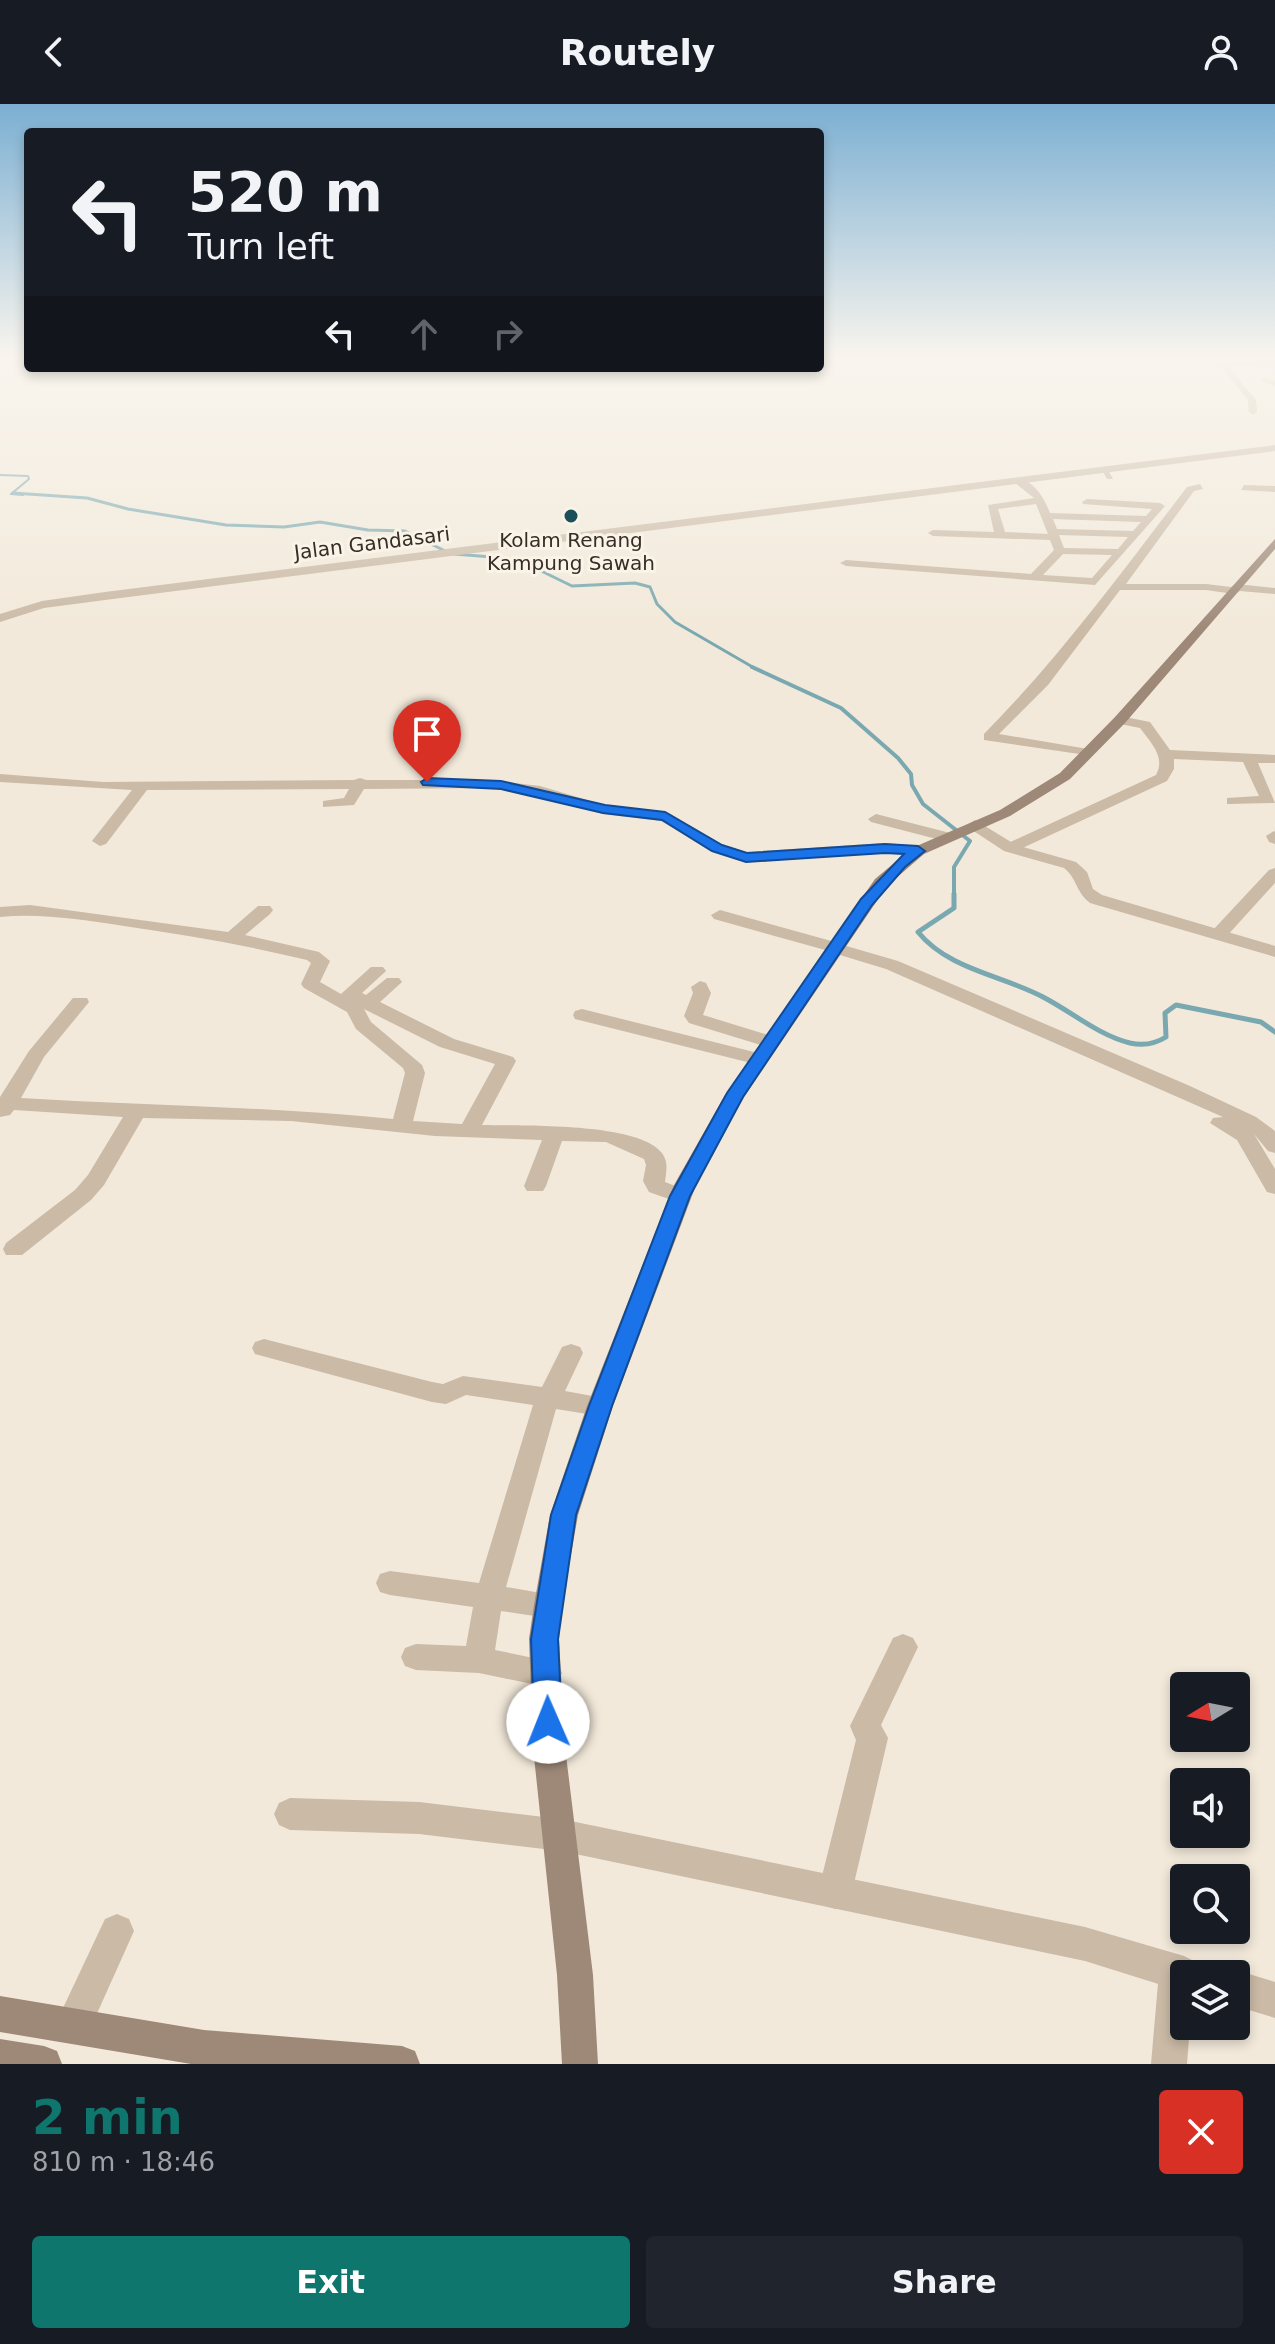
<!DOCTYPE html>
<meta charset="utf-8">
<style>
:root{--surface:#171b24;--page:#20242c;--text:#f1f3f6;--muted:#9ea1a6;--accent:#0f766e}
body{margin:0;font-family:"DejaVu Sans",sans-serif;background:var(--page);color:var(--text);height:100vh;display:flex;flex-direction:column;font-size:30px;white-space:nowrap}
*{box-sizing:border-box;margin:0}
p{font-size:26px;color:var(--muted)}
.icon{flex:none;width:44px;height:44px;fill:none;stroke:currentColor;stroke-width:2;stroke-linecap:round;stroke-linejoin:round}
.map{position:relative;height:1960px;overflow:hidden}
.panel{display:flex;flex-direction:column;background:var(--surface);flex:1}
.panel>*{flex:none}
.banner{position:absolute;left:24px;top:24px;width:800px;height:244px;border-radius:8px;box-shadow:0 4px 12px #0003;background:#171b24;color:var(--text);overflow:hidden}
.needle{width:52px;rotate:260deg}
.buttons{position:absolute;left:1170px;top:1568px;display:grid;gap:16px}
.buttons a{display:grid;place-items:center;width:80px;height:80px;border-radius:8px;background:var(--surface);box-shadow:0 4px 12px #0003;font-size:40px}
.pin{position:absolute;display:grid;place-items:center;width:68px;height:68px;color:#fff;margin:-82px -34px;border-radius:50% 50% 50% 0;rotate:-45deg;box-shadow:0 0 8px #0007}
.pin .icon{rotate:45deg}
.me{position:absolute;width:88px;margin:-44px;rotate:359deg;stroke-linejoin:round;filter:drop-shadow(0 0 6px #0008)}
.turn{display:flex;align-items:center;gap:28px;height:168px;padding:0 32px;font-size:36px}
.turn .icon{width:104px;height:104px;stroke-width:2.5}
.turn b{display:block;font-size:56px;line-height:68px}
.lanes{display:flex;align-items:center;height:76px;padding:0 32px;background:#0003;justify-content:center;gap:40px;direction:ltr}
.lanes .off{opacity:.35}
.round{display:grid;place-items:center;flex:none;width:84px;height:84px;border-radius:8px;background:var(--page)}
.head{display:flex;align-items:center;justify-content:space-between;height:136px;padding:0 32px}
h1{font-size:48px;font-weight:700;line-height:60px;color:var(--accent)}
.cta{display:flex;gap:16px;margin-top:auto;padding:16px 32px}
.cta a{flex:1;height:92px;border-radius:8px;background:var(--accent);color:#fff;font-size:32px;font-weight:700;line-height:92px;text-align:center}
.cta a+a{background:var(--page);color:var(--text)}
header{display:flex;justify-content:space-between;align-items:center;height:104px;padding:0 32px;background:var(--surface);font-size:36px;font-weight:700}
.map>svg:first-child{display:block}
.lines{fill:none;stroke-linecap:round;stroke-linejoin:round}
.stream-far3{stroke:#79a8b0;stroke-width:2}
.stream-far2{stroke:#79a8b0;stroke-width:3}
.stream-far1{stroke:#79a8b0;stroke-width:4}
.stream{stroke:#79a8b0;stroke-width:5}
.minor{fill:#cabaa6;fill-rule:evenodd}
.tertiary{fill:#cabaa6;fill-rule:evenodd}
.secondary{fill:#9e8978;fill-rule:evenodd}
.route{fill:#1a73e8;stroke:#114b97;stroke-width:2}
.poi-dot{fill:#1c4f59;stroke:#faf3e7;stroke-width:3}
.labels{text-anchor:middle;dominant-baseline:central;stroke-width:6;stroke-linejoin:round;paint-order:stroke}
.far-poi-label{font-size:20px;fill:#362e27;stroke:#faf3e7}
.far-street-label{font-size:20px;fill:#362e27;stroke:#faf3e7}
</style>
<header><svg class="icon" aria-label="back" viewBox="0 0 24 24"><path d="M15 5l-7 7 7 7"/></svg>Routely<svg class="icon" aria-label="person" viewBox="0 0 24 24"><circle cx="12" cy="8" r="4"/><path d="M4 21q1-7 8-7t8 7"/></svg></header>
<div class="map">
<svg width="1275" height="1960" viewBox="0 0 1275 1960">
<rect width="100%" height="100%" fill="#f2e9da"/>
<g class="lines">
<path class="stream-far3" d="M0,371l28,1 1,3 -18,15 12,1"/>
<g class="stream-far2">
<path d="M13,389l74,5 41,11 98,16 58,2 36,-5 48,8 37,1 40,20"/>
<path d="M454,450l38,3 41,10 39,19 63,-3 15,4 7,17 18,18 81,47"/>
</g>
<path class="stream-far1" d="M752,563l89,41 57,50 13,16 1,11 11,19 47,37 -16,26v29"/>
<path class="stream" d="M954,790v14l-36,24c31,38 84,43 125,65 29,15 55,38 87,46 14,3 25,1 36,-6l-1,-24 11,-8 85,17 14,10"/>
<g class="minor">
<path d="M1275,255v4l-46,4 27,33 1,12 -4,3 -4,-3 -1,-12 -27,-33 -18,-1z"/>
<path d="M1264,273l11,4v5l-14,-5z"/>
<path d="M1101,364h6l6,11h-6z"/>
<path d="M1015,375c19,0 29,19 35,34l96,3 6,-7 -69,-5 -1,-2 5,-3 73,4 5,3 -70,79 -249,-19 -6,-3 6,-3 185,14 23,-24 -4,-10 -117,-4 -5,-3 5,-3 61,2 -6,-27 46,-7 -19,-15zM1036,400l12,30 -43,-2 -7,-23zM1053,415l88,3 -8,9 -76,-2zM1059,431l69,2 -10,12 -54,-1zM1063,450l49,1 -20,23 -49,-3z"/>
<path d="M1200,380l3,5 -9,2 -68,93h80l25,3 6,-3 38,4v6l-35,-3 -6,3 -28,-4h-86l-72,95 -49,49 89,15 5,1v6l-109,-16v-6c76,-77 138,-162 203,-247z"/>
<path d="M1244,381l31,1v6l-34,-2z"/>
<path d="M1120,612l30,6 20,28 105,5v8h-17l17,40 -48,1v-6l32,-2 -16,-34 -69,-3v10l-7,12 -151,70h-12v-6l152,-70c10,-18 -5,-32 -16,-47l-25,-5v-6z"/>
<path d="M0,670l103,8 251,-2 6,-2 6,2h124l50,6 64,19 66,9 53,31 24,7 138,-9 33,3 8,5 -8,5 -33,-3 -139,9 -35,-11 -50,-30 -58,-7 -64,-19 -49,-7 -126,1 -10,16 -31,2v-6l21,-3 5,-9 -202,1 -41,54 -6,2 -8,-5 40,-51 -132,-8z"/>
<path d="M876,710l78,20 2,3 -8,5 -77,-20 -3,-3z"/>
<path d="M1274,727l1,1v12l-6,-2 -3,-6z"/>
<path d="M1275,764v15l-50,55h-12l-3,-4 3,-4 56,-60z"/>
<path d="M30,801l198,27 30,-26h12l3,4 -3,4 -25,21 74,17 11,9 -10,21 21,12 30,-27h12l3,4 -24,22 4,2 21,-17h12l3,4 -22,20 74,37 59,18 3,4 -34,64c39,1 156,-3 180,28 7,10 4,18 3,29l23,9 3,5 -3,5 -8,2 -31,-11 -6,-11 3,-16 -2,-6 -38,-17 -44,-1 -16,45 -3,5h-16l-3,-5 18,-46 -107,-4 -144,-15 -148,-3 -39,67 -13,15 -69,55h-16l-3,-6 3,-6 69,-53 13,-15 35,-58 -109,-7 -4,5 -10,2v-20l29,-46 44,-53h14l2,4 -45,55 -23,41c124,8 248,8 372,21l12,-46 -2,-5 -47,-39 -9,-17 -43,-24 -3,-4 10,-21 -4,-3c-61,-15 -122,-25 -183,-34 -42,-6 -82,-13 -124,-9v-10zM364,905l76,38 55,17 -33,60 -49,-3 12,-48 -3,-8 -51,-43z"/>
<path d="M720,806l122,34 3,4 -9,5 -122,-34 -3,-4z"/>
<path d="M700,877l6,2 5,10 -8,22 75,23 3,4 -3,4h-14l-75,-23 -5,-7 9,-23 -2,-6z"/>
<path d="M582,905l184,46 3,4 -10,6 -184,-46 -2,-4 2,-4z"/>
<path d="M264,1235l168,43 11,2 20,-8 79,11 20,-40 9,-3 9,3 3,6 -18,38 44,8 4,7 -4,7 -9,3 -44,-7 -50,178 52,9 4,9 -4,9 -10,4 -47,-7 -6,39 63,13 4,10 -4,10 -11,4 -68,-14 -63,-3 -11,-4 -4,-9 4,-9 11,-4 50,2 7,-39 -83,-12 -10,-3 -4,-9 4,-9 10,-3 89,12 54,-178 -67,-10 -20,9 -14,-2 -177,-48 -3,-6 3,-6z"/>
<path d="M903,1530l10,4 5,9 -37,78 7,13 -36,154 -5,12 -12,5 -12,-5 -5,-12 38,-152 -6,-14 43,-88z"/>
<path d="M290,1694l129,4 142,17 12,5 4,11 -4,11 -12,5 -142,-17 -129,-4 -11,-5 -5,-11 5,-11z"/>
<path d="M117,1810l12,5 5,12 -48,107 -13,5 -13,-5 -5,-13 50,-106z"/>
<path d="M1177,1850l12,6 6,12 -11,2v52h6l-3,38h-36l8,-92 6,-12z"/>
</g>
<g class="tertiary">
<path d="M1275,341v6l-1170,149 -61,8 -44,14v-8l42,-13 63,-9z"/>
<path d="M975,716l41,25 60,17 11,10 6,17 9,6 173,51v11l-185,-54c-15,-12 -13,-25 -26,-35l-60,-17 -35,-23 -2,-3z"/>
<path d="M836,839l62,18 292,125 66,31 19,14v22l-7,-2 -14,-17 21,35v25l-8,-2 -30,-52 -27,-17 3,-5 10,-1 -337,-148 -56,-17 -3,-4 3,-4z"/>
<path d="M561,1715l524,108 99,29 12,6 6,12h-18v18l-99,-31 -524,-110 -12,-5 -4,-11 4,-11z"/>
<path d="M1236,1866l39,12v36l-39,-12v-32h-9z"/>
</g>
<g class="secondary">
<path d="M1275,435v10l-150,174 -55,56 -60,37 -86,38 -37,32 -143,211 -48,88 -83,221 -35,109 -16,90 -3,34 6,108 28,228 5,89h-36l-5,-89 -24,-228 -4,-108 5,-34 16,-90 37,-109 87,-221 50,-88 151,-218 37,-31 88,-38 60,-37 55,-56z"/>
<path d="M0,1892l204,34 198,16 13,5 5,13h-229l-191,-32z"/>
<path d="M0,1935l44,7 13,5 5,13h-62z"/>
</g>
</g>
<linearGradient id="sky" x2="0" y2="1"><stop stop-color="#7bafd2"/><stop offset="0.48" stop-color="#f9f5ee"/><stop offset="1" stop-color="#f9f5ee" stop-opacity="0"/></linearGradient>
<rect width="1275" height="529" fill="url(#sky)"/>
<path class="route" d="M427,674l74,3 104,24 60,7 57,33 25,8 138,-9 33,2 7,5 -20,16 -33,38 -129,192 -53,99 -78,210 -36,109 -18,124 4,83 -4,9 -10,4 -10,-4 -4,-9 -3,-83 20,-124 38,-109 81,-210 57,-103 134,-194 43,-45 -19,-1 -139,9 -34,-11 -50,-31 -59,-7 -102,-24 -78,-4 -2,-3z"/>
<circle class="poi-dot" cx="571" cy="412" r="8"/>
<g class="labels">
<g class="far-poi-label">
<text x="571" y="436">Kolam Renang<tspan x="571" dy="23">Kampung Sawah</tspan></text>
</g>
<g class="far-street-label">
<text transform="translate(372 439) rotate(-7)">Jalan Gandasari</text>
</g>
</g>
</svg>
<div class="buttons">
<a><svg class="needle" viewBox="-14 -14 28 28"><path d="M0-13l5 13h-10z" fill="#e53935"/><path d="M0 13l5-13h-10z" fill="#9ea1a6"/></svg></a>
<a><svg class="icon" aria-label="sound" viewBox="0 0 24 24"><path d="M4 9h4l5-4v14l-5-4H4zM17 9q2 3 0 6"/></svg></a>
<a><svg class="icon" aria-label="search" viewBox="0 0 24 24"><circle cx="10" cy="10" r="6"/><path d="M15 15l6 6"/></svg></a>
<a><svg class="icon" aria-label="layers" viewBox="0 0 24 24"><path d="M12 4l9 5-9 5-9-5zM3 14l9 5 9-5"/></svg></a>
</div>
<div class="pin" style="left:427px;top:678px;background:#d93025"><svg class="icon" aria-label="arrive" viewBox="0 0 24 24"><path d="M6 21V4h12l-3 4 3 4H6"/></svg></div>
<svg class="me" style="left:548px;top:1618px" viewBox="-20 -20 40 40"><circle r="19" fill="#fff"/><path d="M0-13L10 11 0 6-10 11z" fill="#1a73e8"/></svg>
<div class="banner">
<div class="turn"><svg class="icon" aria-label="left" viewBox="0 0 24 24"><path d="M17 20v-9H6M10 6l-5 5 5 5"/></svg><div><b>520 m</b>Turn left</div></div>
<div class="lanes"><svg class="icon" aria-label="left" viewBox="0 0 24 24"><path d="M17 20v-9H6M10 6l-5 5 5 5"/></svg><svg class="icon off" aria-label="ahead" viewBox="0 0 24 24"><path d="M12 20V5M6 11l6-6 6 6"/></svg><svg class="icon off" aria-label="right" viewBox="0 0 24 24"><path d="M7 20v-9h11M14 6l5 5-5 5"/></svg></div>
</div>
</div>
<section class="panel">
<div class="head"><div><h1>2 min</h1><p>810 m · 18:46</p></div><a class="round" style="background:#d93025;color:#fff"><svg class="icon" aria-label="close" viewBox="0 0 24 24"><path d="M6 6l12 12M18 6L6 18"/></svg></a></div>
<div class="cta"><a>Exit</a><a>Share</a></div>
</section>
